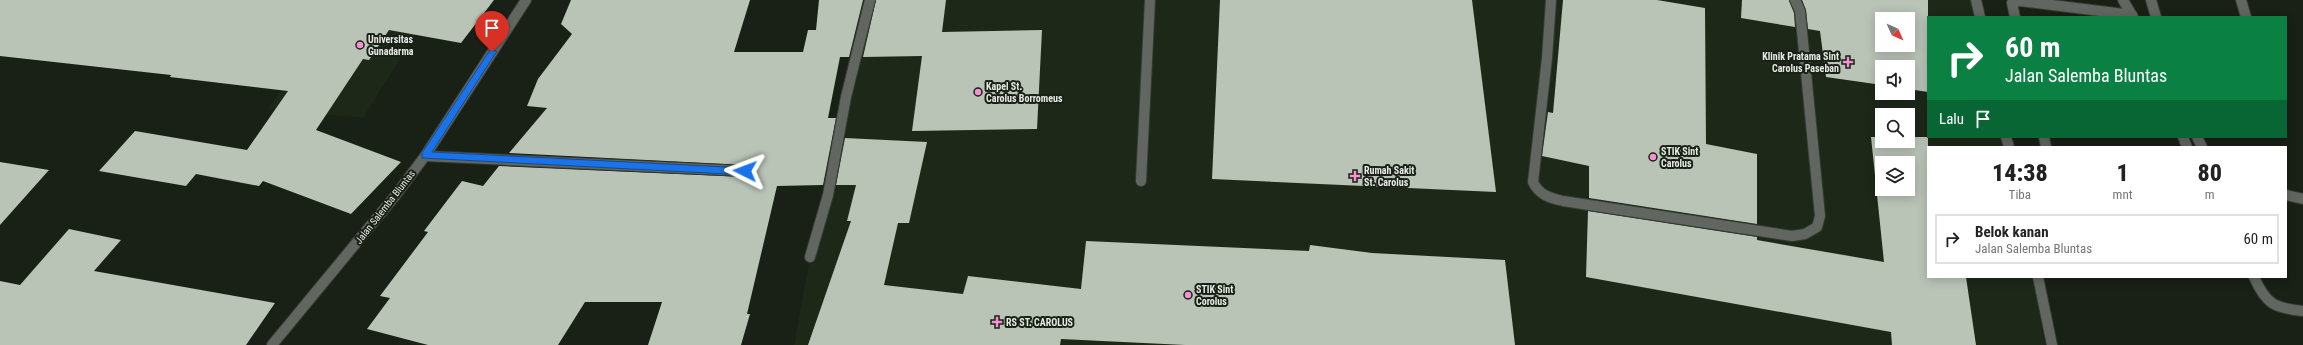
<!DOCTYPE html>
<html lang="id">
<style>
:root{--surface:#fff;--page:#f6f6f6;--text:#222;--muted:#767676;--line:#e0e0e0}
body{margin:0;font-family:"Roboto Condensed",sans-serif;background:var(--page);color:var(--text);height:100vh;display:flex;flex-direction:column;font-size:15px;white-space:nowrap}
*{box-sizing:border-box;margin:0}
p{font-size:13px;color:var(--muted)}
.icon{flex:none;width:22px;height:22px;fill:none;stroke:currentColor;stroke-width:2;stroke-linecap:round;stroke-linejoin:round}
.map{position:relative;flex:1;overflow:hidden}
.panel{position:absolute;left:1927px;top:146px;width:360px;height:132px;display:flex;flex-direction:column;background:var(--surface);border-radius:0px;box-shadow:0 2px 10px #0003}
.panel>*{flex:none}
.guide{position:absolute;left:1927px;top:16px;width:360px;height:122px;border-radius:0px;box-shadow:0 2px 10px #0003;background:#0b8043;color:#fff;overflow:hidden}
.needle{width:26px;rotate:135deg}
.tools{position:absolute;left:1875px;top:12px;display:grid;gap:8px}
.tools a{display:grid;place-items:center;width:40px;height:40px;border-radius:0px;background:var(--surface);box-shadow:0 2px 10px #0003;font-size:20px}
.pin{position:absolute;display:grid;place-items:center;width:34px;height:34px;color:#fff;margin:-41px -17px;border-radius:50% 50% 50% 0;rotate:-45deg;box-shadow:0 0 4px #0007}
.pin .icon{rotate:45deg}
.me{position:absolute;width:44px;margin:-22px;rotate:273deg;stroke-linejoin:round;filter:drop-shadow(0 0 3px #0008)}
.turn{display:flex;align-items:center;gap:14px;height:84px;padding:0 12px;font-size:18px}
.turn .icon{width:52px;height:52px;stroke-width:2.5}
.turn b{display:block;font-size:28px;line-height:34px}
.then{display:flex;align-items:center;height:38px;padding:0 12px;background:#0003;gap:8px;font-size:15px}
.eta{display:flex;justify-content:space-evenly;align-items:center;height:68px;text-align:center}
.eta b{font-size:24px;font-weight:800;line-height:28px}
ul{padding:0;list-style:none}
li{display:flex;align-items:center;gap:12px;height:50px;margin:0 8px 6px;padding:0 4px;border:2px solid var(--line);border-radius:0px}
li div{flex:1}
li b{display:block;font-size:15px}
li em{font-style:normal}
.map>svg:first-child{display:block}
.built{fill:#1d2819;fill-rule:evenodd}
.building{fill:#b9c3b6;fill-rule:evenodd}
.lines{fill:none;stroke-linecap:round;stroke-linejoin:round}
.lane-casing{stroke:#363c33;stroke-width:12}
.street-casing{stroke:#363c33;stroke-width:12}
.lane{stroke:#626660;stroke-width:10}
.street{stroke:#626660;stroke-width:10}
.route{fill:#1a73e8;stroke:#114b97}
.poi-dot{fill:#f491d3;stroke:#192016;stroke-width:1.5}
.labels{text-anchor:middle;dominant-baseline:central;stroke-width:4;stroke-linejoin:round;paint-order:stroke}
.poi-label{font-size:10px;font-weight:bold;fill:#e6ebe5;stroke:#192016;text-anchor:start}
.street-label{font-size:10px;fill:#e6ebe5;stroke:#192016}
</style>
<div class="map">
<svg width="2303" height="345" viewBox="0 0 2303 345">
<rect width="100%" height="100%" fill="#192016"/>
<g class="built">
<path d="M437,0l-74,118 -95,-9 13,-19z"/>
<path d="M870,0h1105l4,17h-51v120h75l2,10h-77v130h104l13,68h-1251l16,-88zM1882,19h26v26h-26zM1882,67h26v26h-26zM1882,115h26v26h-26zM1882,163h26v26h-26z"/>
</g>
<g class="building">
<path d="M0,0h494l-33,43 -72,-13 -20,30 -6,-1 -47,71 85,32 -50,52 -88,-33 -4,5 -63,-12 -10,12 -87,-15 36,-40 112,19 41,-59 -118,-14 1,-2 -171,-19z"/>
<path d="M571,0h179l-16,52h69l5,-22h8l3,-30h44l-14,57h-9l-12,61h8l-13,67 -46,1 -30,128h3l-9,31h-93l14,-43h-77l-27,43h-130l-61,-16 23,-31 -10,-2 48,-64 -4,-1 38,-50 21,5 16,-20 246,11 6,-3v-6l-6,-3 -236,-12 38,-45 -20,-2 11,-27 34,-45 -11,-10z"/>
<path d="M876,0h70l-4,32 100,-2 -5,99 -125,2 10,-75 -59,1z"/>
<path d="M1220,0h252l24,192 -284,-13z"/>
<path d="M1563,0h94l48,8 1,136 51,10v70l-168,-26v-32l-47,-10 6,-44 5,1z"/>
<path d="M1742,0h47l5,13 1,14 -54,-9z"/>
<path d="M1802,0h126v92l-20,-3v-22h-26v18l-56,-8 -6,-46 -12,-2 -2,-19zM1882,19h26v26h-26z"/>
<path d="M1871,137h11v4h26v-4h20v140h38l10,68h-84l-1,-13 -305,-55 2,-66 169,26v3l127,22zM1882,163h26v26h-26z"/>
<path d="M845,138l82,4 -18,81h-11l-14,62 79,9 5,-18 113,13 5,-48 223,10 1,-6 62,8 133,7 10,85h-330l-124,-6 -1,6h-252l43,-124h-4l9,-36h-20z"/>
<path d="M0,162l49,8 -49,55z"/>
<path d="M69,229l52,11 -27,31 181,32 -29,42h-246v-64l20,4z"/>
</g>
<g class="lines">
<g class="lane-casing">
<g id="lane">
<path d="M1551,0l-4,58 -14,124c6,13 17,16 30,19l229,35 13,-2 12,-7 3,-11 -20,-205 -5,-11"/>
<path d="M1976,0l4,17"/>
<path d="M2123,0l10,17"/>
<path d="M2151,0l5,17"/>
<path d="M2241,0l5,17"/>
<path d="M2015,17l-3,-14 8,-2 112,14"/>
<path d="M2006,137l3,10"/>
<path d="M2044,137l2,10"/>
<path d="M2183,137l4,10"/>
<path d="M2197,137l5,10"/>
<path d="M1141,181l9,-181"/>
<path d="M2286,195l17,4"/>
<path d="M810,257l18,-62 18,-98 24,-97"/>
<path d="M2038,277l14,68"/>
<path d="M2254,277c12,27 20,31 49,34"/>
</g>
</g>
<g class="street-casing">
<g id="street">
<path d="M425,156l320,15"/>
<path d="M272,345l123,-149 30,-40 101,-156"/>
</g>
</g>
<use href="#lane" class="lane"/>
<use href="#street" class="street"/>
</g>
<path class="route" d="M492,49l5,3 -2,2 -63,98 313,16 5,3 -5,4 -323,-17v-5l68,-103z"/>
<g class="poi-dot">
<circle cx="360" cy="45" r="4"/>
<path d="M1846 56h4v4h4v4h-4v4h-4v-4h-4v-4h4z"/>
<circle cx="978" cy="92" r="4"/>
<circle cx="1653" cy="157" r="4"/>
<path d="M1353 170h4v4h4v4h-4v4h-4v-4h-4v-4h4z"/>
<circle cx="1188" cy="295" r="4"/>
<path d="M995 316h4v4h4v4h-4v4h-4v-4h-4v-4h4z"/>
</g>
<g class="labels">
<g class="poi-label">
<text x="368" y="39">Universitas<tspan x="368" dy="12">Gunadarma</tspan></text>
<text x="1839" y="56" text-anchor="end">Klinik Pratama Sint<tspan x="1839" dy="12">Carolus Paseban</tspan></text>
<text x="986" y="86">Kapel St.<tspan x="986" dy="12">Carolus Borromeus</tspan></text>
<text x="1661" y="151">STIK Sint<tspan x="1661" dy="12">Carolus</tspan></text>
<text x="1364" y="170">Rumah Sakit<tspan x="1364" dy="12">St. Carolus</tspan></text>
<text x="1196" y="289">STIK Sint<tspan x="1196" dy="12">Corolus</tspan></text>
<text x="1006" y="322">RS ST. CAROLUS</text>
</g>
<g class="street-label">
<text transform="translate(385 207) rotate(-52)">Jalan Salemba Bluntas</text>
</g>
</g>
</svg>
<div class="tools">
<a><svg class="needle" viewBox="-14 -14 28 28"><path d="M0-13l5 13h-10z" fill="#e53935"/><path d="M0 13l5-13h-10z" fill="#767676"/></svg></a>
<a><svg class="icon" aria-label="sound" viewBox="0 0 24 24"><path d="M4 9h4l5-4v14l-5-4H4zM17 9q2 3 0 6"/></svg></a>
<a><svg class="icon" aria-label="search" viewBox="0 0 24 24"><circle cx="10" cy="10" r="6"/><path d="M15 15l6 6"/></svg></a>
<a><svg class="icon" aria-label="layers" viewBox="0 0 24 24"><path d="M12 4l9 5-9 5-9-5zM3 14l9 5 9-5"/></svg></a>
</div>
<div class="pin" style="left:492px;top:52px;background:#d93025"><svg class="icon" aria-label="arrive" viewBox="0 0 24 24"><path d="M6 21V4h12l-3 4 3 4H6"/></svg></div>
<svg class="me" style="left:745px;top:171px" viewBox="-20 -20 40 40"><path d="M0-17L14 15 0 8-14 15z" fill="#1a73e8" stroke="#fff" stroke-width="4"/></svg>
<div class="guide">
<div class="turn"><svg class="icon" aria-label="right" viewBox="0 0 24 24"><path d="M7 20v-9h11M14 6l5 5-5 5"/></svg><div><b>60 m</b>Jalan Salemba Bluntas</div></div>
<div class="then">Lalu<svg class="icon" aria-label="arrive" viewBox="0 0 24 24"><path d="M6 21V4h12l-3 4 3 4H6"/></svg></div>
</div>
<section class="panel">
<div class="eta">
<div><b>14:38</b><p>Tiba</p></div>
<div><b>1</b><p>mnt</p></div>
<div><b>80</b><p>m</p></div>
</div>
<ul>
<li><svg class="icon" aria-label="right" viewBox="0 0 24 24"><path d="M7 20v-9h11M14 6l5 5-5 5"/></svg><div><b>Belok kanan</b><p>Jalan Salemba Bluntas</p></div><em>60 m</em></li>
</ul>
</section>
</div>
